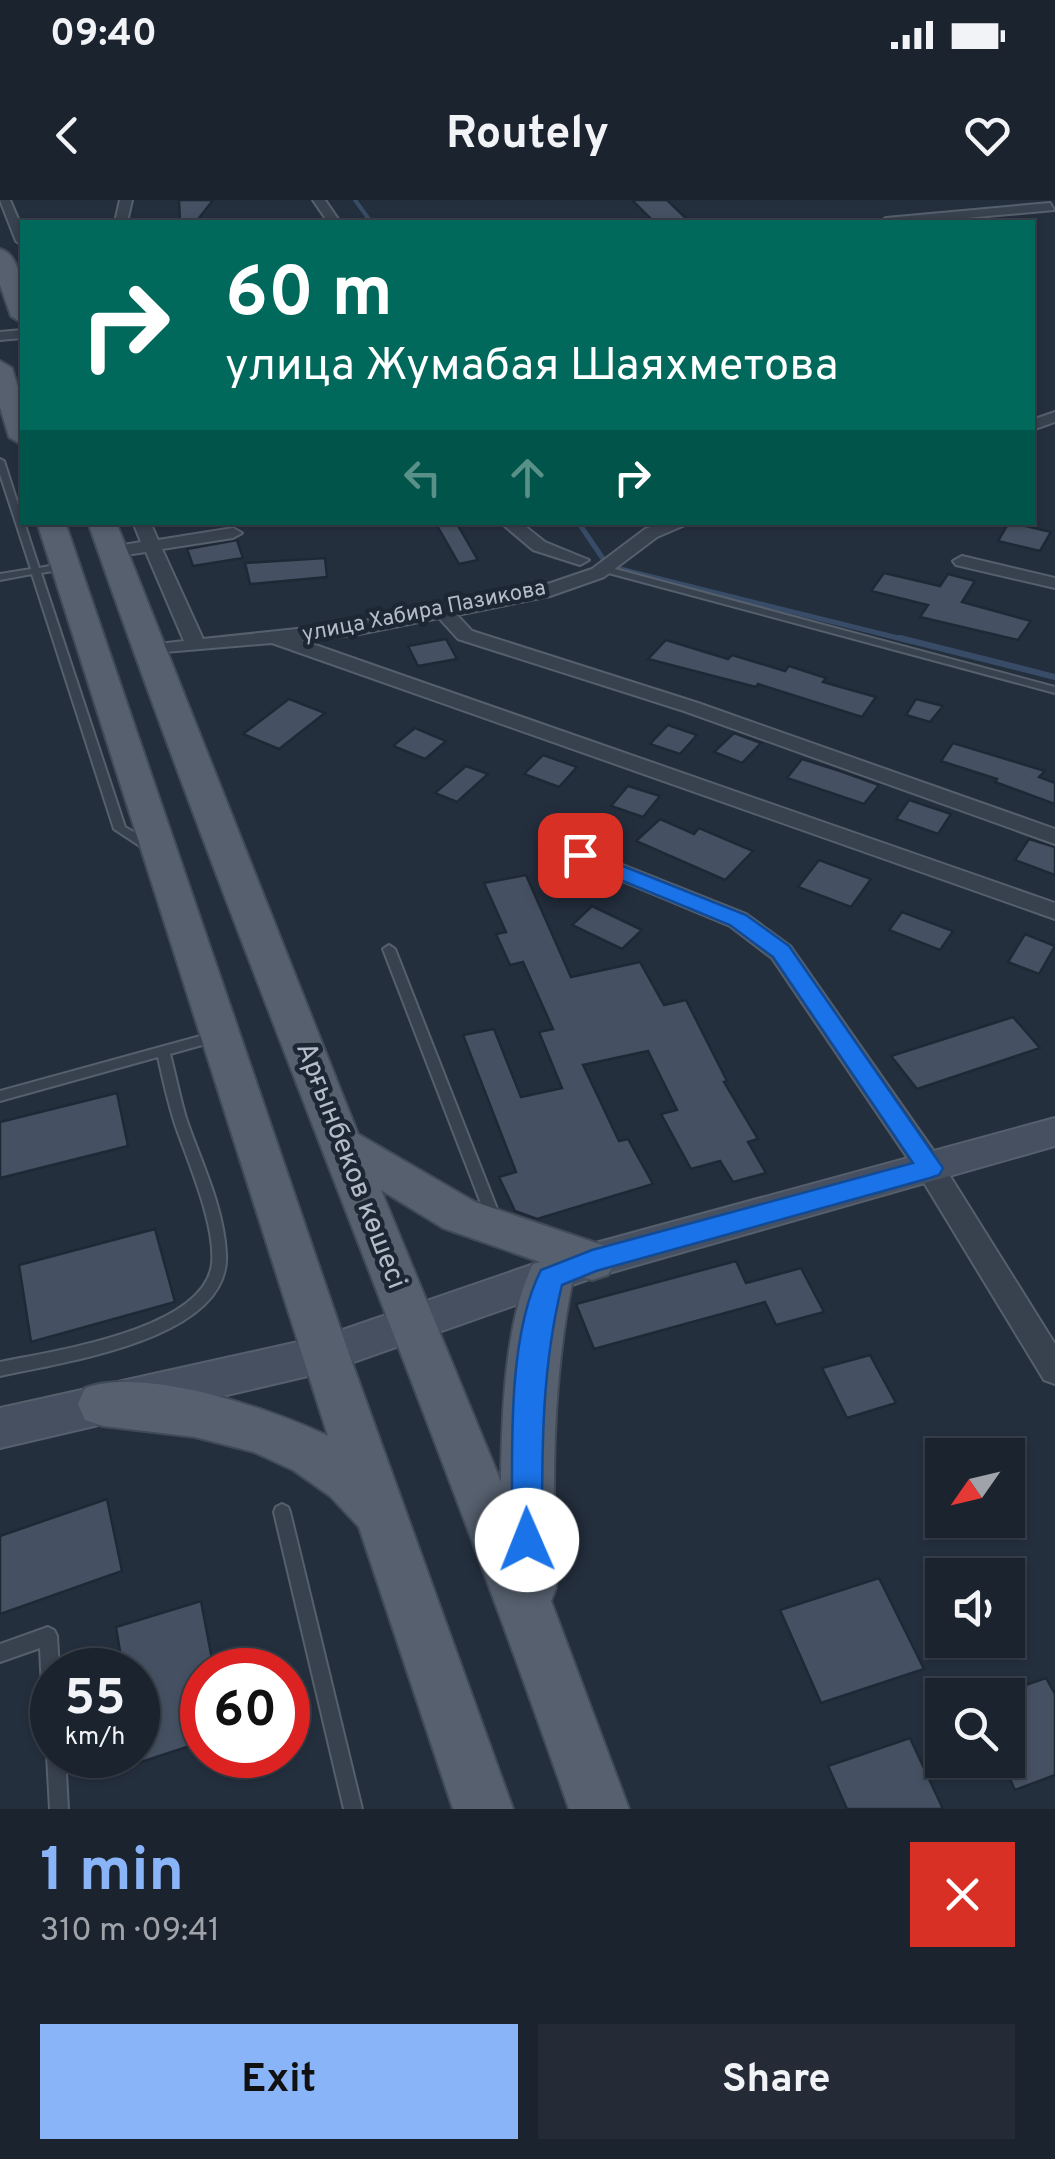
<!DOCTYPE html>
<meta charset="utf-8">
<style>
:root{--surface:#1b232e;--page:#242b36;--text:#f1f3f6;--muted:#a0a4aa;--line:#39404a;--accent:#8ab4f8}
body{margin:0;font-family:Overpass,sans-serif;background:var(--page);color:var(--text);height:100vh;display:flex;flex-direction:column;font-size:38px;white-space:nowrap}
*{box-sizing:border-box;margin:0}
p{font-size:32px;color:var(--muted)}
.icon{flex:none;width:55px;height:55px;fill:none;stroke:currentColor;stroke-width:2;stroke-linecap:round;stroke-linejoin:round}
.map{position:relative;height:1609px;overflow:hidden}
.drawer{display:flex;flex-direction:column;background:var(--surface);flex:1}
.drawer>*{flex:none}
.banner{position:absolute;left:20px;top:20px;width:1015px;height:305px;border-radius:0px;box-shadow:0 2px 8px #0004,0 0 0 2px var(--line);background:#00695c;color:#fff;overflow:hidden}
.needle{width:65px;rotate:236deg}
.controls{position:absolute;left:925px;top:1238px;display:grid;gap:20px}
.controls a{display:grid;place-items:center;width:100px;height:100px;border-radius:0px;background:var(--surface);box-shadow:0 2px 8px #0004,0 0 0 2px var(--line);font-size:50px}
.speed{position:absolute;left:30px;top:1448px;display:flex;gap:20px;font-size:50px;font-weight:700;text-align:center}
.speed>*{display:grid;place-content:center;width:130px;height:130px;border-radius:50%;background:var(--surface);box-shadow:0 2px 8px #0004,0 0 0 2px var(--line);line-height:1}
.speed small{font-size:25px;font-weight:400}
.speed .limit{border:15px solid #d22;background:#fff;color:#111}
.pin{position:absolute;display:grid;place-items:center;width:85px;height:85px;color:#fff;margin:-42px;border-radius:20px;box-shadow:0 5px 15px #0006}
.me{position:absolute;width:110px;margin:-55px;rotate:359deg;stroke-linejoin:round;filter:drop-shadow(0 0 8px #0008)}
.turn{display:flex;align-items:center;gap:35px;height:210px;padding:0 40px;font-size:45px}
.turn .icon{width:130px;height:130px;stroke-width:2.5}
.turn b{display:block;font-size:70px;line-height:85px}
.lanes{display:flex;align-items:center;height:95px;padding:0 40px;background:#0003;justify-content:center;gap:50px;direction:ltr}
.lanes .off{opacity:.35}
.round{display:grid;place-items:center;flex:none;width:105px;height:105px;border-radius:0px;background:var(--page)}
.headline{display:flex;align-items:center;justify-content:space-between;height:170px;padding:0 40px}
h1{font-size:60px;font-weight:700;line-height:75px;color:var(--accent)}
.action{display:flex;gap:20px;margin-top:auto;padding:20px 40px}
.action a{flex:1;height:115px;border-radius:0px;background:var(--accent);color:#111;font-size:40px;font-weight:700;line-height:115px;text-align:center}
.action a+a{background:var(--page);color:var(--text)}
.status{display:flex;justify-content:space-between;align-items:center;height:70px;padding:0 50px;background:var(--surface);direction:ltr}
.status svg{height:28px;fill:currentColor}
header{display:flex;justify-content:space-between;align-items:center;height:130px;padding:0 40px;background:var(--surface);font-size:45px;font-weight:700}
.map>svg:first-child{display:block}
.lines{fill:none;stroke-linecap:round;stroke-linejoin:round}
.stream-far2{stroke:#394c67;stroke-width:4}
.stream-far1{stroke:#394c67;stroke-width:5}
.stream{stroke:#394c67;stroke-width:6}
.building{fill:#455162;stroke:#1f2835;stroke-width:2.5}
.lane-casing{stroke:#565f6c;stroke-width:4}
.street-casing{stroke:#565f6c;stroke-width:4}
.secondary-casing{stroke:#565f6c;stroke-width:4}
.primary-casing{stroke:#414a57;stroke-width:4}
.lane{fill:#38414e;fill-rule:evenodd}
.street{fill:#38414e;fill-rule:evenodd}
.secondary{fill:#465061;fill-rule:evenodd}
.primary{fill:#56606e;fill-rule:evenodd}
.route{fill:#1a73e8;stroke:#114b97;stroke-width:2.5}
.labels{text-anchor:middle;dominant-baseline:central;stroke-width:9;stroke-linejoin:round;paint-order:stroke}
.far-street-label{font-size:22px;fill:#b4bcc9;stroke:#1d2633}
.street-label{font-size:28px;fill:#b4bcc9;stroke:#1d2633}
</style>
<div class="status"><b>09:40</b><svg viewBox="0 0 49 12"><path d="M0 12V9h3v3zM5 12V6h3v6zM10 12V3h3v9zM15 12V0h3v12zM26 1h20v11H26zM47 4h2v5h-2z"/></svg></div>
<header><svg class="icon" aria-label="back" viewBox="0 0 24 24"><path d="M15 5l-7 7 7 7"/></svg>Routely<svg class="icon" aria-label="heart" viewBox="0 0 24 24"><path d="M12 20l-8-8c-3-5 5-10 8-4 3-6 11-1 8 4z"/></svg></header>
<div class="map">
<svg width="1055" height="1609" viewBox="0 0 1055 1609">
<rect width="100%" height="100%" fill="#242f3e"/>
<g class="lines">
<path class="stream-far2" d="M355,0l16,22"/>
<path class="stream-far1" d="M578,322l30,44 302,75"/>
<path class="stream" d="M900,438l155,39"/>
</g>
<g class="building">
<path d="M179,0h34l-17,22h-16z"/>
<path d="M632,0h35l23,22h-36z"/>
<path d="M435,322h21l22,38 -19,4z"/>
<path d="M1009,322l42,10 -11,19 -42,-10z"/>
<path d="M237,340l6,18 -50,8 -6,-17z"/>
<path d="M325,358l2,19 -77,7 -5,-21z"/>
<path d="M884,373l56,13 8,-12 27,7 -13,21 69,19 -13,19 -98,-23 8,-12 -57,-14z"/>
<path d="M446,439l11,20 -39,7 -10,-20z"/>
<path d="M666,440l62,19 4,-4 53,16 4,-5 37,12 -3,4 53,15 -14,20 -104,-33 -2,3 -108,-28z"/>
<path d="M289,499l36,14 -46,36 -36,-15z"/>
<path d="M916,499l27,7 -13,16 -24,-7z"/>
<path d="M668,525l29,10 -17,19 -30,-10z"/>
<path d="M415,528l31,13 -21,18 -32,-13z"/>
<path d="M734,533l27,10 -19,20 -28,-11z"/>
<path d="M953,543l92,28 -6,6 16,6v21l-60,-22 2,-3 -56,-18z"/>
<path d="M543,555l34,12 -18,20 -35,-13z"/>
<path d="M802,559l38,12 39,14 -15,19 -77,-26z"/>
<path d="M466,566l22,8 -31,28 -22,-9z"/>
<path d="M628,586l32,10 -17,21 -32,-11z"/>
<path d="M909,600l42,14 -13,20 -42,-15z"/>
<path d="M660,619l34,15 5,-6 54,23 -28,29 -89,-39z"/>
<path d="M1029,639l26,8v28l-40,-15z"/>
<path d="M819,660l52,19 -20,28 -53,-20z"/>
<path d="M526,675l45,102 69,-15 24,43 22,-5 41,81 -3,1 34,57 -10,3 18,31 -33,9 -13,-21 -29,8 -30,-55 16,-4 -29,-59 -65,14 36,76 9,-2 25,45 -116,35 -22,-8 -16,-34 17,-5 -53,-137 31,-6 27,68 41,-9 -23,-56 14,-3 -30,-67 -13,3 -14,-31 10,-2 -22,-49z"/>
<path d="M592,706l50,24 -20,19 -50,-24z"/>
<path d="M902,712l51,19 -13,19 -51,-20z"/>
<path d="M1025,734l30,12 -16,28 -31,-12z"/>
<path d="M1013,817l27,31 -123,41 -26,-33z"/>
<path d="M117,893l11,53 -128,32v-56z"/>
<path d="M155,1029l20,73 -144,40 -12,-77z"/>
<path d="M736,1061l10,22 55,-15 23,44 -48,13 -11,-23 -171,47 -18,-45z"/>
<path d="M870,1155l26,48 -49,15 -25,-50z"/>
<path d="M107,1299l15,72 -122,43v-78z"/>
<path d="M879,1378l45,91 -103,34 -41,-93z"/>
<path d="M201,1401l13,69h-12v72l-64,21v-93h-15l-7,-43z"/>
<path d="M1046,1478l9,16v81l-40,15 -14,-30h7v-69z"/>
<path d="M910,1538l33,71h-96l-19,-43z"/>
</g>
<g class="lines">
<g class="lane-casing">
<g id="lane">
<path d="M0,259l4,2 18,56v5h2l15,46 26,-5 5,3 -5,3 -24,4 84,254 29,17 2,3 -2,3h-8l-32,-21 -82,-255 -32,6v-6l31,-5 -31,-95z"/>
<path d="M604,366l451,121v6l-454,-122 -2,-2z"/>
<path d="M389,745l6,4 106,270 -2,4 -5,2 -5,-2 -2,-4 -104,-270z"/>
<path d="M215,832l5,2 1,3 -1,3 -50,14c6,22 10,45 17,67 15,43 37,87 39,133 5,86 -164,108 -226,122v-14c53,-11 204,-32 212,-98 4,-39 -24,-102 -37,-140 -7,-22 -12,-44 -17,-67l-158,44v-10z"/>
<path d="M282,1304l6,3 2,5 72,297h-18l-70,-297 2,-5z"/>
<path d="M48,1427l6,3 3,6 2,34h-7v48l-6,-3 -3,-6 -3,-61 -40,14v-18z"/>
<path d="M52,1547v8h13l3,54h-18l-3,-54 2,-7z"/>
</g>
</g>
<g class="street-casing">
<g id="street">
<path d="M0,0h10l12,28v17l-6,-4z"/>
<path d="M120,0h12l-5,22h-12z"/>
<path d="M313,0h12l15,22h-12z"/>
<path d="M1050,3l4,7 -132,12h-42l6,-4z"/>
<path d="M22,130v8l-22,2v-8z"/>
<path d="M1055,212v10l-23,8v-10z"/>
<path d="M133,322h17l8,18 75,-12 9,5 -9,5 -71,11 41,90 151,-16 185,-36 53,-18 53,-40 20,-7h27l-35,15 -53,40 -54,19 -93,19 15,16 226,72 357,126v15l-371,-133 -226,-72 -19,-21 -85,17 -53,5 754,263v16l-783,-276 -131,11v-8l43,-5 -38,-89 -34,5 -9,-5 3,-4 35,-6z"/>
<path d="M500,322h20l25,20 44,18 -9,5 -47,-15z"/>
<path d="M962,356l93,22v10l-99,-23 -3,-4z"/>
<path d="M580,648l166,66 44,32 150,214 115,184v40l-11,-4 -124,-204 -148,-218 -42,-32 -158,-66 -3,-5z"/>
</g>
</g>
<g class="secondary-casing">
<path id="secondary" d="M1055,918v28l-460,131 -270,95 -325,76v-40l325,-72 267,-92z"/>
</g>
<g class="primary-casing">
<g id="primary">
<path d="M0,49c25,7 22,52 22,74l-11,-7 -11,-31z"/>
<path d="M0,161l12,7 10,32v45l-13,-8 -9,-30z"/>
<path d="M37,322h28l284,832 164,455h-60l-94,-282 -29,-31 -37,-26 -39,-18 -59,-15 -92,-11 -18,-6 -7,-16 7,-16c60,-22 187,21 243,48z"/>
<path d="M88,322h28l242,612 117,68 133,45 7,14 -7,14 -16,5 -21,-7 2,5c-21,103 -21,205 -17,310l-5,13 78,208h-60c-150,-432 -331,-854 -481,-1287zM381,990l62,38 97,34 -7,2c-29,59 -31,153 -32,218z"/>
</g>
</g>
<use href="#lane" class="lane"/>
<use href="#street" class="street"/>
<use href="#secondary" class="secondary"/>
<use href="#primary" class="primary"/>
</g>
<path class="route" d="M580,649l166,66 43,31 154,222 -4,7 -9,3 -334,93 -34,14c-21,85 -20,168 -20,255l-4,11 -11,4 -11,-4 -4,-11c1,-78 -7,-199 29,-270l51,-20 321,-87 -140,-206 -43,-32 -158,-65 -3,-5 3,-4z"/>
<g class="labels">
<g class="far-street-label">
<text transform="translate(424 412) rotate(-11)">улица Хабира Пазикова</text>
</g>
<g class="street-label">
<text transform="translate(350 966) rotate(69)">Арғынбеков көшесі</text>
</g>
</g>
</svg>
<div class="controls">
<a><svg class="needle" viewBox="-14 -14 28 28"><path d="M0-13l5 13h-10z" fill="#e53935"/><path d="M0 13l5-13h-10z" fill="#a0a4aa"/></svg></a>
<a><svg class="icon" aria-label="sound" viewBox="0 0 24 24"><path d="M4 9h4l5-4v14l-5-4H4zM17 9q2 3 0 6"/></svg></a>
<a><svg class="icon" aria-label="search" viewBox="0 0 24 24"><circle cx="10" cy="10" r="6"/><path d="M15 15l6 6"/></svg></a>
</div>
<div class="speed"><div>55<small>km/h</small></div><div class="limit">60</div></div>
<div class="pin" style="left:580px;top:655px;background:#d93025"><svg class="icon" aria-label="arrive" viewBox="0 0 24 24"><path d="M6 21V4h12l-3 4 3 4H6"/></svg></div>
<svg class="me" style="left:527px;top:1340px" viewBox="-20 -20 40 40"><circle r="19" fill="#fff"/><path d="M0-13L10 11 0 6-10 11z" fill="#1a73e8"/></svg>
<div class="banner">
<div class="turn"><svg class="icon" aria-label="right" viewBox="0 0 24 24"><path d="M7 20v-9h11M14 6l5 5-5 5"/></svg><div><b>60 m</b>улица Жумабая Шаяхметова</div></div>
<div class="lanes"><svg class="icon off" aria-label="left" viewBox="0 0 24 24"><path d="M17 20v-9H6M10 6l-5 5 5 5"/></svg><svg class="icon off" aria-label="ahead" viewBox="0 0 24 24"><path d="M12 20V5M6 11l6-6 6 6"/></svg><svg class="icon" aria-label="right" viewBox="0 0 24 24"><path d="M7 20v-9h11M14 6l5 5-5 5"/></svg></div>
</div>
</div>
<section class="drawer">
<div class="headline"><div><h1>1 min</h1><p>310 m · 09:41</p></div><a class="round" style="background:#d93025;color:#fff"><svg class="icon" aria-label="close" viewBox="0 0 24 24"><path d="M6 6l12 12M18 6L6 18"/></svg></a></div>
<div class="action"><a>Exit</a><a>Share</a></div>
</section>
